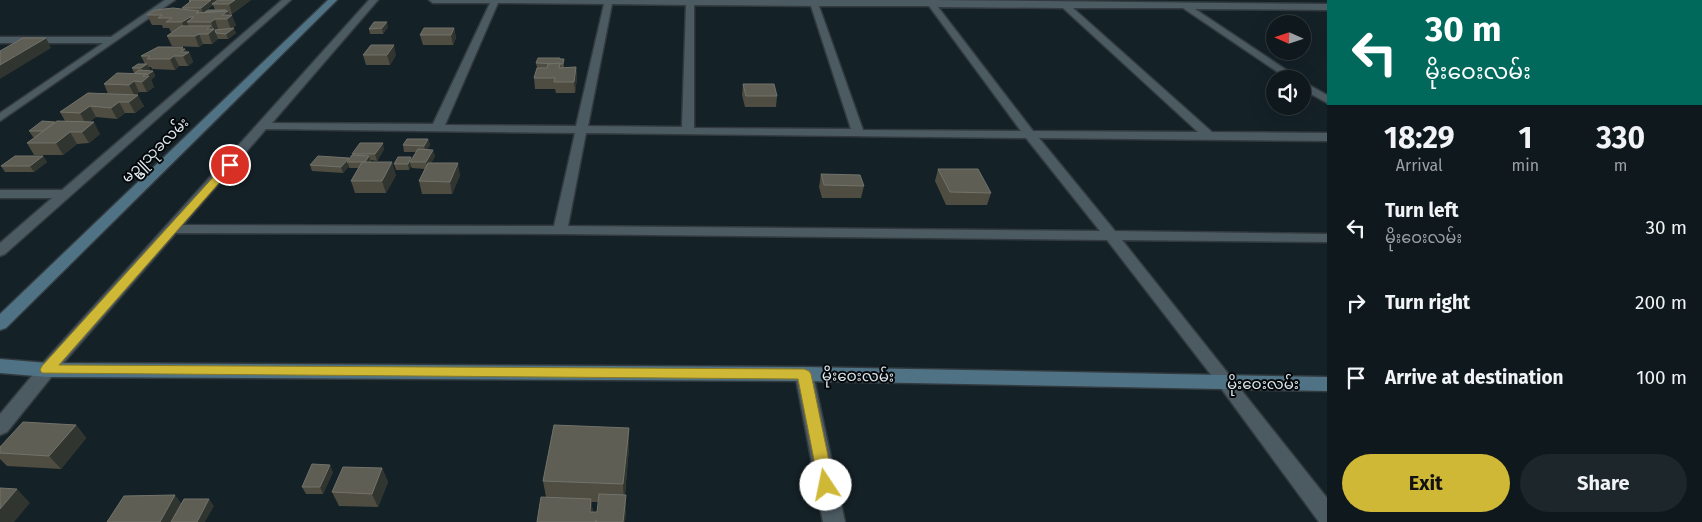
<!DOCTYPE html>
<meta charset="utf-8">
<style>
:root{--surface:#0f191d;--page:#1d262a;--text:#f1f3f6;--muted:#9ba0a4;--line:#2f383b;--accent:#d0b837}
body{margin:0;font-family:"Fira Sans","Noto Sans Myanmar",sans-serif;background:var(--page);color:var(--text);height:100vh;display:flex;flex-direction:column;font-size:19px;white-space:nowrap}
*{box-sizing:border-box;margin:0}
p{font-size:16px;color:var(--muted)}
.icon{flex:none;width:28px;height:28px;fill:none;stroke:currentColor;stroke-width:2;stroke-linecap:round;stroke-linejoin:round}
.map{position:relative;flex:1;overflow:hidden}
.side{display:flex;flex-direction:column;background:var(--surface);width:375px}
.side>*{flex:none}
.hud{background:#00695c;color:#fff;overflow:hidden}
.needle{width:32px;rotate:273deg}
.fabs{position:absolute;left:1266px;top:15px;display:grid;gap:10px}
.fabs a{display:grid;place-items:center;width:45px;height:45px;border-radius:50%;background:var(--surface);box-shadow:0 5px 20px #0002,0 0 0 1px var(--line);font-size:25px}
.pin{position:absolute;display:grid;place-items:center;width:42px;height:42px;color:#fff;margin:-21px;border:2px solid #fff;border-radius:50%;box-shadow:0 1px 5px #0007}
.me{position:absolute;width:55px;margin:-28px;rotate:349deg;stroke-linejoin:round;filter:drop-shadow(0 0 4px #0008)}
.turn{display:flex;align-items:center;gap:18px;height:105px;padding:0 15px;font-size:22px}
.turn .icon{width:65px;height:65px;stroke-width:2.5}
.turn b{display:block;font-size:35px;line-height:42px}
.eta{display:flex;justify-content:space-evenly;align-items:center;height:85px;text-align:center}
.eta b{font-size:30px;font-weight:700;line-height:35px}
.primary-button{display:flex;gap:10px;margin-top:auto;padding:10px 15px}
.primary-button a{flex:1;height:58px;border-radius:30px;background:var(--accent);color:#111;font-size:20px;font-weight:700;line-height:58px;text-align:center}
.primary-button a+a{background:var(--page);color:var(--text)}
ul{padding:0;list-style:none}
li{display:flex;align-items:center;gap:15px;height:75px;padding:0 15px}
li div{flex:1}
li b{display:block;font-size:19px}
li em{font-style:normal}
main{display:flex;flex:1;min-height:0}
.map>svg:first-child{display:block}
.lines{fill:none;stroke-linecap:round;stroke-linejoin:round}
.street-casing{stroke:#323a3f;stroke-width:3}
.secondary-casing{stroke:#323a3f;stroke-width:3}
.street{fill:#4c5a62;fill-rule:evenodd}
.secondary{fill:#4f7384;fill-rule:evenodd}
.wall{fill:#4f4d42;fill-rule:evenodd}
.shaded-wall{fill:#31352f}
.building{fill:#5e5e54;stroke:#72736b}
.route{fill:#d0b837;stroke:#877824}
.labels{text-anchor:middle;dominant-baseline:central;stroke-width:4;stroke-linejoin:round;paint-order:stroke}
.street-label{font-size:15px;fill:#dde6ea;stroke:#05090c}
</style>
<main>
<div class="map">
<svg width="1327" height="522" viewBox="0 0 1327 522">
<rect width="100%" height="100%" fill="#142127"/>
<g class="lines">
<g class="street-casing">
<g id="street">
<path d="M165,0h10l-175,121v-8l103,-70h-103v-6h111z"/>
<path d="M282,0h9l-286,254 -5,2v-13l52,-45h-52v-8h62z"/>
<path d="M369,0h9l-106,123 161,1 57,-121h-57l-4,-3h503l395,4v6l-132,-1 105,70h-12l-105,-71h-110l139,124 115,1v8l-288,-3 76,93 212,3v8l-205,-2 205,258v24h-8l-107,-146 -105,-136 -547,-6 -384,-1 -123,142 -46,57 -7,3v-21l41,-49zM498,3l106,1 -28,122 -131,-1zM612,4l74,1 -4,122 -94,-1zM694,5l117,1 40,123 -157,-1zM819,6h110l92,125 -158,-1zM938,7l125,1 135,124 -165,-1zM266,129l309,4 -21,93 -371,-1zM586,133l440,5 74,93 -532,-5z"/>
<path d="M1302,81l25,14v8l-25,-14z"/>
<path d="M804,367l6,2 3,5 32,148h-22l-28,-148 3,-5z"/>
</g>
</g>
<g class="secondary-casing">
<g id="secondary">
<path d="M328,0h9l-331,328 -6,2v-16z"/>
<path d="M0,359l47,4 757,4 523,10v14l-523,-10 -757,-4 -47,-4z"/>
</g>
</g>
<use href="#street" class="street"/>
<use href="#secondary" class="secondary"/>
</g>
<g class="wall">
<path d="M251,0l-19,14h-3l7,11 -4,3 4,5 -8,6h-10l-6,5h-9l-4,3 -27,-1 -5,-10 6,-4h-2l-2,-4h-6l-1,-3h-10l-5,-10 35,-6v-1l8,-5 -1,-2zM213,5l2,5 -11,2z"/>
<path d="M388,27l-5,7h-13l-1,-5z"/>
<path d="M454,28l2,10 -3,7h-30l-3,-10z"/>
<path d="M371,45l25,10 -6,10h-24l-3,-10z"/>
<path d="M184,49h1l2,3h2l4,10 -5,4h-9l-4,4 -23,-1 -1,-2h-3l2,2 -2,2h5l2,5 -4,4 3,7 -7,5h-8l-3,3 8,11 -9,7h-10l-8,6 -21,-2 -7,5 11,12 -11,9 -12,1 -14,11h-29l-7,-12 9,-6h-3l-4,-6 26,-9 10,-1 -5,-9 48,-18 -4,-10 30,-11 -2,-5 13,-4 -4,-8z"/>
<path d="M560,59l4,6v3l12,-1 1,11 -2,15h-19l-1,-4h-20l-1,-11 3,-10 -1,-5z"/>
<path d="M743,84l34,12 -1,11h-31l-3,-12z"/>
<path d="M428,139l2,6 -3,4 8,7 -4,7 29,12 -8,19h-30l-3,-13 6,-12 -13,-1 -1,-2 -2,4h-13l-2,-6 18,-4 4,-8h-12l-1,-7z"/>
<path d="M384,149l-7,12 -6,-1v2l25,13 -10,18h-31l-4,-12 8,-13h-10v-2l-6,7 -31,-2 -2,-6 39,-6 4,-4 -1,-1z"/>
<path d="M43,156l4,6 -13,10h-29l-4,-6z"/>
<path d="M938,169l53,24 -4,12h-41l-11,-24z"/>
<path d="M821,174l43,12 -3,12h-39l-3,-11z"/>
<path d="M76,425l10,13 -25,31 -54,-3 -7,-7v-12z"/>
<path d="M629,428v19l-4,48 1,14 -1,13h-88l9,-25 -3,-16zM591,502h8l-2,10h-4z"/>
<path d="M382,468l6,14 -10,25 -39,-1 -7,-14z"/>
<path d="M333,472l-10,22h-17l-4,-7z"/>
</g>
<g class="shaded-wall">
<path d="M211,0h8l-7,4 1,1 -10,8 -2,-5z"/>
<path d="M235,0h16l-19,14 -3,-10z"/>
<path d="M226,10l1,2 1,-1 2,6 2,-2 4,10 -5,4 -4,-10 -7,-4z"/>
<path d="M190,17l2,5h-5l3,7 -4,3 -4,-10z"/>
<path d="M215,19l3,10 -3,2 3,8 -6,5 -5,-15 4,-3 1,5 2,-1 -3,-8z"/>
<path d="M387,22l1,5 -5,7 -1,-6z"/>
<path d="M234,28l2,5 -8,6 -2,-5z"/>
<path d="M454,28l2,10 -3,7 -2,-10z"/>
<path d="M199,34l4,10 -4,3 -4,-11z"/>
<path d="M46,38l5,10 -51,31v-14z"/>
<path d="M394,45l2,10 -6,10 -3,-10z"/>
<path d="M183,47l1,2h1l2,4 2,-1 4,10 -5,4 -7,-14v-3z"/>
<path d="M174,56l5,10 -4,4 -5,-11z"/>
<path d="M147,64l3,5 -6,5 -3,-6z"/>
<path d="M576,67l1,11 -2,15 -1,-11z"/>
<path d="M153,71l2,5 -4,4 3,7 -7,5 -5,-10 1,-6z"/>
<path d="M134,81l5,11 -4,4 -6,-11z"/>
<path d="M138,95l6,11 -9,7 -6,-11z"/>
<path d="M119,102l6,11 -8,6 -6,-11z"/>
<path d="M90,106l6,11 -10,7 -6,-11z"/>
<path d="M94,122l6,12 -11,9 -7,-11z"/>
<path d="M70,132l7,12 -14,11 -7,-12z"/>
<path d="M428,139l2,6 -4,7 -2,-6z"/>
<path d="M383,143l1,6 -7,12 -2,-7z"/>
<path d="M433,150l2,6 -7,13 -2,-7z"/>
<path d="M43,156l4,6 -13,10 -4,-6z"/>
<path d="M369,156l2,6 -5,6 -1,-6z"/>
<path d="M411,157l2,5h-3l1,4 -2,4 -1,-6z"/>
<path d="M349,158l1,4h-3l2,4 -6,7 -2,-6z"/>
<path d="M392,162l4,13 -10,18 -4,-12z"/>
<path d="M458,163l2,12 -8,19 -2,-12z"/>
<path d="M76,425l10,13 -25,31 -12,-13z"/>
<path d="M629,428v19l-5,56 -1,-19z"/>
<path d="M330,465l3,7 -10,22 -3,-7z"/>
<path d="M382,468l6,14 -10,25 -6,-13z"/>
<path d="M17,489l13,14 -16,19h-14v-13z"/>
<path d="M175,495l10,13 -8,14h-17z"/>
<path d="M626,495v14l-1,13h-2z"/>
<path d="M209,499l5,7 -9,16h-8z"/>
<path d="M591,499l2,13h-3z"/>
</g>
<g class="building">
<path d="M191,0h20l-10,8h-19l9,-7h-2z"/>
<path d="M218,0h17l-6,4h-17z"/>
<path d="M173,8l26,3 -3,2 32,-2 -6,4h10l-5,4h-12l-4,3h-24l7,-5h-4l-8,5h-16l6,-4h-14l4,-3h-15l8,-5z"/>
<path d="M208,10h18l-1,1 -20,1z"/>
<path d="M374,22h13l-5,6 -13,1z"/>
<path d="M181,26h30l-4,3h7l-6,5h-9l-4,2h-28z"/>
<path d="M234,28l-8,6 -10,-1 -1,-3z"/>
<path d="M424,28h30l-3,7h-31z"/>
<path d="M23,38h23l-46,27v-14z"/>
<path d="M371,45h23l-7,10h-24z"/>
<path d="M158,47h25l-2,2h4l-4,3h8l-6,4h-9l-4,3h-23l3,-3h-9z"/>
<path d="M538,58h22v1h4l-1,5 -27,-1z"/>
<path d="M560,63l-1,5 17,-1 -2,15h-20l1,-4h-21l3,-10h10l1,-4z"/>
<path d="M138,64h9l-6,4h-9z"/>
<path d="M139,70l14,1 -6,4v-1l-12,-1z"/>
<path d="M117,73l30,1 -4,2h6l-7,6 -8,-1 -5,4 -25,-1z"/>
<path d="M743,84h31l3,12h-31z"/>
<path d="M88,93l50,2 -9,7h-10l-8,6 -21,-2 -10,7 -20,-1z"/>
<path d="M42,121l13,1 -12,9h-14z"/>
<path d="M57,121l37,1 -12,10h-12l-14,11h-29z"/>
<path d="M407,139h21l-4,7 -21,-1z"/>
<path d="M360,143h23l-8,11h-23z"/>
<path d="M418,149l15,1 -7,12h-16z"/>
<path d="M352,155l17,1 -4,6h-18z"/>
<path d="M15,156h28l-13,10h-29z"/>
<path d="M318,156l31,2 -8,9 -31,-2z"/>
<path d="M398,157h13l-3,7h-14z"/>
<path d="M362,162h30l-10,19h-31z"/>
<path d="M428,163h30l-8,19 -31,-1z"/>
<path d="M938,169h40l13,24 -41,-1z"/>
<path d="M821,174l39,1 4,11 -40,-1z"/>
<path d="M23,422l53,3 -27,31 -49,-3v-6z"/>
<path d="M554,425l75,3 -6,56 -80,-3z"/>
<path d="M312,464l18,1 -10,22h-18z"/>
<path d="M343,467l39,1 -10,26 -40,-2z"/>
<path d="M0,488l17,1 -17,20z"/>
<path d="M599,494l27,1 -3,27h-27v-2v2h-59l4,-25 50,2 -1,13h7z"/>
<path d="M175,495l-15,27h-53l17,-26z"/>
<path d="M184,499h25l-12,23h-26z"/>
</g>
<path class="route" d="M230,162l3,1v4l-174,198 745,4 5,2 2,3 23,111 -2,5 -6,2 -5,-2 -2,-5 -21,-106 -756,-6 -2,-3 2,-4 184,-203z"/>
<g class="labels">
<g class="street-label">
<text transform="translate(155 150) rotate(-44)">မဥ္ဇူသုခလမ်း</text>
<text transform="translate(858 376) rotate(1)">မိုးဝေးလမ်း</text>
<text x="1263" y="384">မိုးဝေးလမ်း</text>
</g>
</g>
</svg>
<div class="fabs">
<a><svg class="needle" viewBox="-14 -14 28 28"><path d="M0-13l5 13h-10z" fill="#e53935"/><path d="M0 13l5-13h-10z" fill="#9ba0a4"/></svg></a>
<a><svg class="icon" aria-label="sound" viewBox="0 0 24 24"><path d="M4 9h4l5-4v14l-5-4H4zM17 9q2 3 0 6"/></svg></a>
</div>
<div class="pin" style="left:230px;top:165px;background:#d93025"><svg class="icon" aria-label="arrive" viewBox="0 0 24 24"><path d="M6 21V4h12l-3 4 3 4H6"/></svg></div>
<svg class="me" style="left:826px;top:485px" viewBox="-20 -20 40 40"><circle r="19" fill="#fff"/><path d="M0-13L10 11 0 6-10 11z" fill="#d0b837"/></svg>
</div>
<section class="side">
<div class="hud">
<div class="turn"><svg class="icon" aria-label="left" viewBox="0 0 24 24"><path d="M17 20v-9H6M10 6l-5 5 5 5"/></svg><div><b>30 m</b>မိုးဝေးလမ်း</div></div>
</div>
<div class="eta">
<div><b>18:29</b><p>Arrival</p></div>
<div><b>1</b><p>min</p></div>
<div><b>330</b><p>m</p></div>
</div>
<ul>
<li><svg class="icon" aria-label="left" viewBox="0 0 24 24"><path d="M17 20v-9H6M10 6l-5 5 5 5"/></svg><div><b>Turn left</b><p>မိုးဝေးလမ်း</p></div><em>30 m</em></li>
<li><svg class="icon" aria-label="right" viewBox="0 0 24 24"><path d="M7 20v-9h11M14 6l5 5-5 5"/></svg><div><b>Turn right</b></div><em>200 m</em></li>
<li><svg class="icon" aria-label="arrive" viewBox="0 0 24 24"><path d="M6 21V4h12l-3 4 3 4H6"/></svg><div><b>Arrive at destination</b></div><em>100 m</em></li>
</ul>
<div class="primary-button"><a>Exit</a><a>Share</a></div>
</section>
</main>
